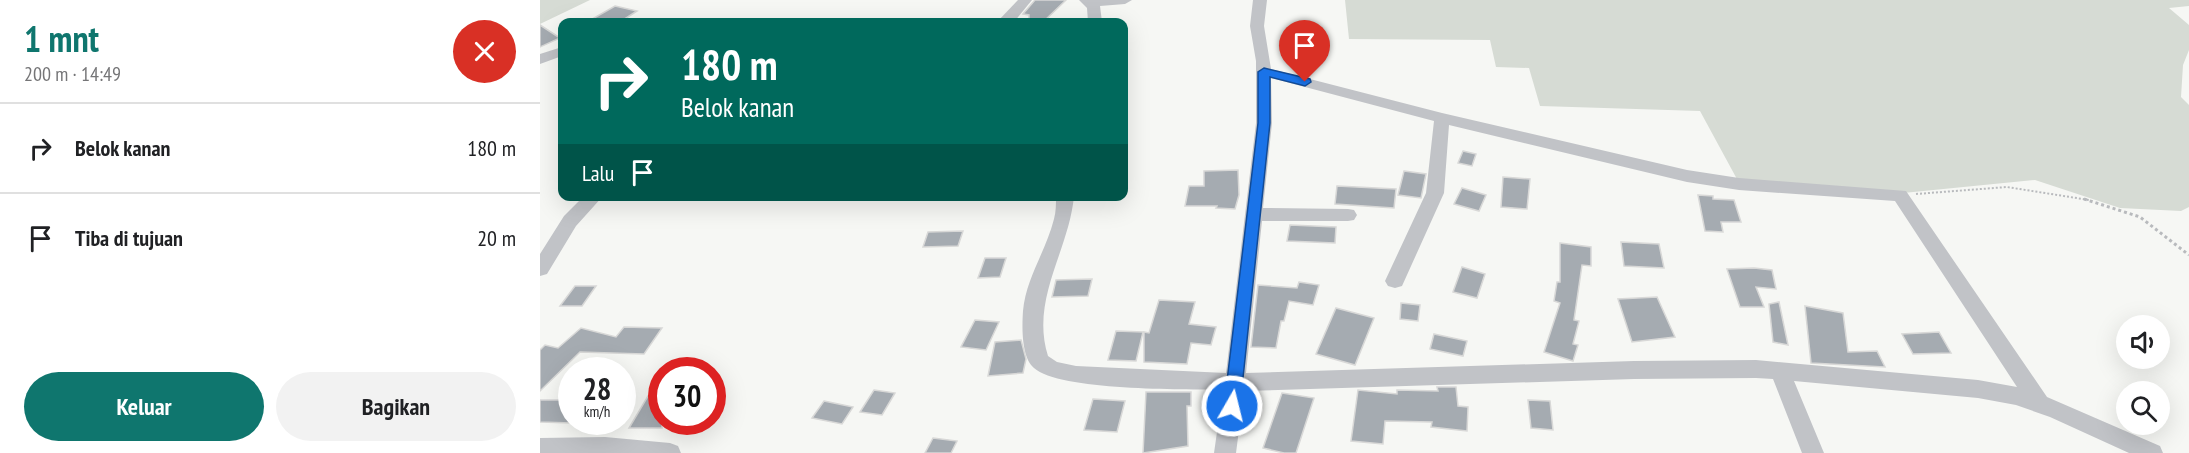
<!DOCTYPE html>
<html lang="id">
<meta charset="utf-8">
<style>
:root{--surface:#fff;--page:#f2f2f2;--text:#202124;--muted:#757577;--line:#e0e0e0;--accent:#0f766e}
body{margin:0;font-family:"PT Sans Narrow",sans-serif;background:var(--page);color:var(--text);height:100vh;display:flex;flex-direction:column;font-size:22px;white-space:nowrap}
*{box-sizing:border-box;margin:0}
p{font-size:20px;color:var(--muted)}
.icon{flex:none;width:33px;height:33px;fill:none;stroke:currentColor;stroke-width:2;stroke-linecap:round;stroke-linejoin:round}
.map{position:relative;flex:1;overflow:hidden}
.panel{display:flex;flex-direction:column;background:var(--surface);width:540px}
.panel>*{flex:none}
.top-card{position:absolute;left:18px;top:18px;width:570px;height:183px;border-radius:12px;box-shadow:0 6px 24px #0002;background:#00695c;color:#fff;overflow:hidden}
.fabs{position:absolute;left:1576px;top:315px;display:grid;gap:12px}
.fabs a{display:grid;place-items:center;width:54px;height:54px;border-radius:50%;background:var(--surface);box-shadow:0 6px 24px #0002;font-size:30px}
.speed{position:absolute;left:18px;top:357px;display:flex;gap:12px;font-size:30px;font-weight:700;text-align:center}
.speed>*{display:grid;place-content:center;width:78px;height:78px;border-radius:50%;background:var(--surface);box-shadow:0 6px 24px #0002;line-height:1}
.speed small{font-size:15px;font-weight:400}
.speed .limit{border:9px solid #d22;background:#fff;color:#111}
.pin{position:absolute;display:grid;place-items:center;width:51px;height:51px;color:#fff;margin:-62px -26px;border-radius:50% 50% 50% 0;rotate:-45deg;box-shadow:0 0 6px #0007}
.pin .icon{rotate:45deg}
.me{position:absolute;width:66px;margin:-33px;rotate:8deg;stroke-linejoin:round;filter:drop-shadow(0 0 4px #0008)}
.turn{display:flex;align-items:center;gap:21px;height:126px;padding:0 24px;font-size:27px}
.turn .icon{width:78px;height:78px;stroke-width:2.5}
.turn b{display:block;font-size:42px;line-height:51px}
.then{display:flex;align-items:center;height:57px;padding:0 24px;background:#0003;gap:12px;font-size:22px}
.round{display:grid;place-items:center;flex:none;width:63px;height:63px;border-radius:32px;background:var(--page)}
.head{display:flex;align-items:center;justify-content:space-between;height:102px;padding:0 24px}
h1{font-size:36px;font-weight:600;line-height:45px;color:var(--accent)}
.primary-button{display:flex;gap:12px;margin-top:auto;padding:12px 24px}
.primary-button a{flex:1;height:69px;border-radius:36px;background:var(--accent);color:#fff;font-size:24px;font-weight:600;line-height:69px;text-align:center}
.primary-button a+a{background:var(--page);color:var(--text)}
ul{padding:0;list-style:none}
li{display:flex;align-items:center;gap:18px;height:90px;padding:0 24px;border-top:2px solid var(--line)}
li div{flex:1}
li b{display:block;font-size:22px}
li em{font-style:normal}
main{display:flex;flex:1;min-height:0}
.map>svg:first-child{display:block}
.green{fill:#d6dbd4}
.building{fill:#a5abb1;stroke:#d8d8d7;stroke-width:1.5}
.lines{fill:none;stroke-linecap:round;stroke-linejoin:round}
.path-far1{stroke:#b8babd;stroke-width:2;stroke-dasharray:2 2;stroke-linecap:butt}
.path{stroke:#b8babd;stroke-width:3;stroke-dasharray:3 3;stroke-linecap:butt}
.minor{fill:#c1c3c7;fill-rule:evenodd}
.route{fill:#1a73e8;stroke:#114b97;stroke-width:1.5}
</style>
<main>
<section class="panel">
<div class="head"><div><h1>1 mnt</h1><p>200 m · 14:49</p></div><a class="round" style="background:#d93025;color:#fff"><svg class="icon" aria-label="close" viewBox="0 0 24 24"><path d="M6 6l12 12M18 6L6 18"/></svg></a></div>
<ul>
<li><svg class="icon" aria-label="right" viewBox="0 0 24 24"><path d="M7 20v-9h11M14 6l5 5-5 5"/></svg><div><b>Belok kanan</b></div><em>180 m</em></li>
<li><svg class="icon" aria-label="arrive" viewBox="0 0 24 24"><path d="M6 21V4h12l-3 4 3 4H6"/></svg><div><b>Tiba di tujuan</b></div><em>20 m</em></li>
</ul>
<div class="primary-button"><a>Keluar</a><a>Bagikan</a></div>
</section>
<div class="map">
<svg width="1649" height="453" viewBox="0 0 1649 453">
<rect width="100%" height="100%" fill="#f6f7f4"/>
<g class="green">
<path d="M0,0h50l-50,24z"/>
<path d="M805,0h844v6l-20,2 20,17v25l-6,15 -2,32 8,8v102l-8,4 -61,-3 -85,-28 -152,15 -145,-14 -38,-70 -160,-5 -11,-38 -33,-1 -6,-27 -141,-1z"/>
</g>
<g class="building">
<path d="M495,0h31l-23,22h-14v-7l-6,-1z"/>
<path d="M75,6l22,5 -17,11h-33z"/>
<path d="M0,25l20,13 -20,9z"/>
<path d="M923,151l13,3 -4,12 -14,-3z"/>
<path d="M698,170l1,25 -4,14 -19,-1 1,-2h-32l4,-20h15v-15z"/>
<path d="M864,171l22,3 -5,24 -23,-3z"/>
<path d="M963,177l27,2 -3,30 -26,-2z"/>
<path d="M797,186l59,3 -2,19 -59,-4z"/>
<path d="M922,188l24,7 -7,16 -25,-7z"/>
<path d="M1158,195l15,1v3l21,1 7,22h-20l2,10 -18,-1z"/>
<path d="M750,225l46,2 -1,16 -48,-2z"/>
<path d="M423,231l-5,15 -35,1 5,-15z"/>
<path d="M1081,242l38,2 5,24 -40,-2z"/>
<path d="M1020,243l31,4v19l-9,-1 -8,55 5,1 -6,23 5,1 -5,16 -29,-9 16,-49 -6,-2 3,-19h3z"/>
<path d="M445,258h21l-6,19 -22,1z"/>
<path d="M922,267l23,7 -8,24 -24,-6z"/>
<path d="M1214,268l18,2 4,19 -20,-2 8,20h-24l-13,-38z"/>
<path d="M552,279l-4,17 -36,1 4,-17z"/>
<path d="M759,282l20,3 -6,20 -24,-4 -5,20h-3l-5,27 -25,-1 7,-62 39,3z"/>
<path d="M35,286h21l-14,20h-22z"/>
<path d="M1117,297l18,40 -43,5 -14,-43z"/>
<path d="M619,300l36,2 -6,22 27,3 -5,18 -20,-2 -4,21 -43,-2v-30l5,1z"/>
<path d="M1239,302l9,43 -15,-3 -4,-38z"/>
<path d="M861,303l19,2 -2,16 -18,-2z"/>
<path d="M1265,306l38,7 5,39 29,-1 8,16 -74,-4z"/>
<path d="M796,308l38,10 -19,47 -39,-11z"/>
<path d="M435,320l24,2 -13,28 -25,-3z"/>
<path d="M84,327l38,1 -18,26 -64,-2 -40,39v-41l5,-5 13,3 23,-20 35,9z"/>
<path d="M576,331l27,1 -7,29 -28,-1z"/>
<path d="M1399,332l12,21 -38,1 -11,-20z"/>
<path d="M894,334l33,7 -4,15 -33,-7z"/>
<path d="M481,340l5,19 -3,14 -35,3 7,-34z"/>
<path d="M897,387h19l2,19 10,1 -1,24 -36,-4 1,-5 -47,-1 -2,23 -32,-3 7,-51 39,4v-4l41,1z"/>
<path d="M334,390l21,3 -13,22 -22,-3z"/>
<path d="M606,392h45v14h-4l1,40 -45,7z"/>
<path d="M742,393l32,5 -18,55h-12l-21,-5z"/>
<path d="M108,396h14v32h-33z"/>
<path d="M553,399l32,2 -8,31 -33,-2z"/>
<path d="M0,400h32v23l-32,-1z"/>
<path d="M988,400l22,1 3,29 -22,-2z"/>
<path d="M284,401l29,6 -11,17 -30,-6z"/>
<path d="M393,438l24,3 -6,12h-26z"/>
</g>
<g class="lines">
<path class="path-far1" d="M1376,194l91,-7 82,13"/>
<path class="path" d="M1544,199l56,18 49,38"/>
<g class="minor">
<path d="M478,0h14l-18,22h-17z"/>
<path d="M539,0h53l-7,4 -25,2 2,16h-14l-1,-14z"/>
<path d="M713,0h14l-3,26 7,43 171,44 245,57 52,8 167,13 141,206 113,49 3,7h-34l-79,-36 -34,-12 -38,-7 -184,-17 30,72h-22l-29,-74 -17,-1 -122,1 -390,12 -8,62h-22l9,-63c-38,-1 -164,1 -189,-22 -13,-11 -12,-42 -11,-57 3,-33 23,-60 31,-92 2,-7 2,-15 2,-23h18c-5,55 -44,103 -26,160l9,6 19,4 150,7 30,-250v-62l-6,-35zM731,78l163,43 -8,72 -41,88 3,5 7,2 7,-2 42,-93 5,-68 238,57 52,8 156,11 122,186 -39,-7 -222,-20 -122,1 -388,12 16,-152h86l6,-1 3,-5 -3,-5 -6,-1 -85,-1 9,-85z"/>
<path d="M22,47v9l-22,8v-10z"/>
<path d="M44,196h19l-27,30 -29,48 -7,2v-22l24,-38z"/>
<path d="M65,437l65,6 8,3 3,7h-141v-15z"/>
</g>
</g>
<path class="route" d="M724,68l46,11 1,3 -6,4 -35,-9v46l-30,283 -3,5 -5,2 -6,-2 -2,-5 34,-283v-51z"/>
</svg>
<div class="fabs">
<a><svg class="icon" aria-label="sound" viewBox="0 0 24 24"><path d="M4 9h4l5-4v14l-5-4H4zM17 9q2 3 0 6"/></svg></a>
<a><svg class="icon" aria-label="search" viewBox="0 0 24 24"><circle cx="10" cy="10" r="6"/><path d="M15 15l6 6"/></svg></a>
</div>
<div class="speed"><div>28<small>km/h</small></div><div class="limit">30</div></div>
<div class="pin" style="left:765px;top:82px;background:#d93025"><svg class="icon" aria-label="arrive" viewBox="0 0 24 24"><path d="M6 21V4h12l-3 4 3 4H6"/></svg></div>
<svg class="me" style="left:692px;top:406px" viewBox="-20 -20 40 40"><circle r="17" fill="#1a73e8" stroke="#fff" stroke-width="3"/><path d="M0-11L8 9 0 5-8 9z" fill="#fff"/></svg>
<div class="top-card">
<div class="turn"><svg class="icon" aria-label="right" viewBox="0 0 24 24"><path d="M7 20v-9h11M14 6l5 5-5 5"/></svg><div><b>180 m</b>Belok kanan</div></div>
<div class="then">Lalu<svg class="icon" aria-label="arrive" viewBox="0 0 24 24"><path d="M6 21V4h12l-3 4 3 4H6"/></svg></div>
</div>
</div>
</main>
